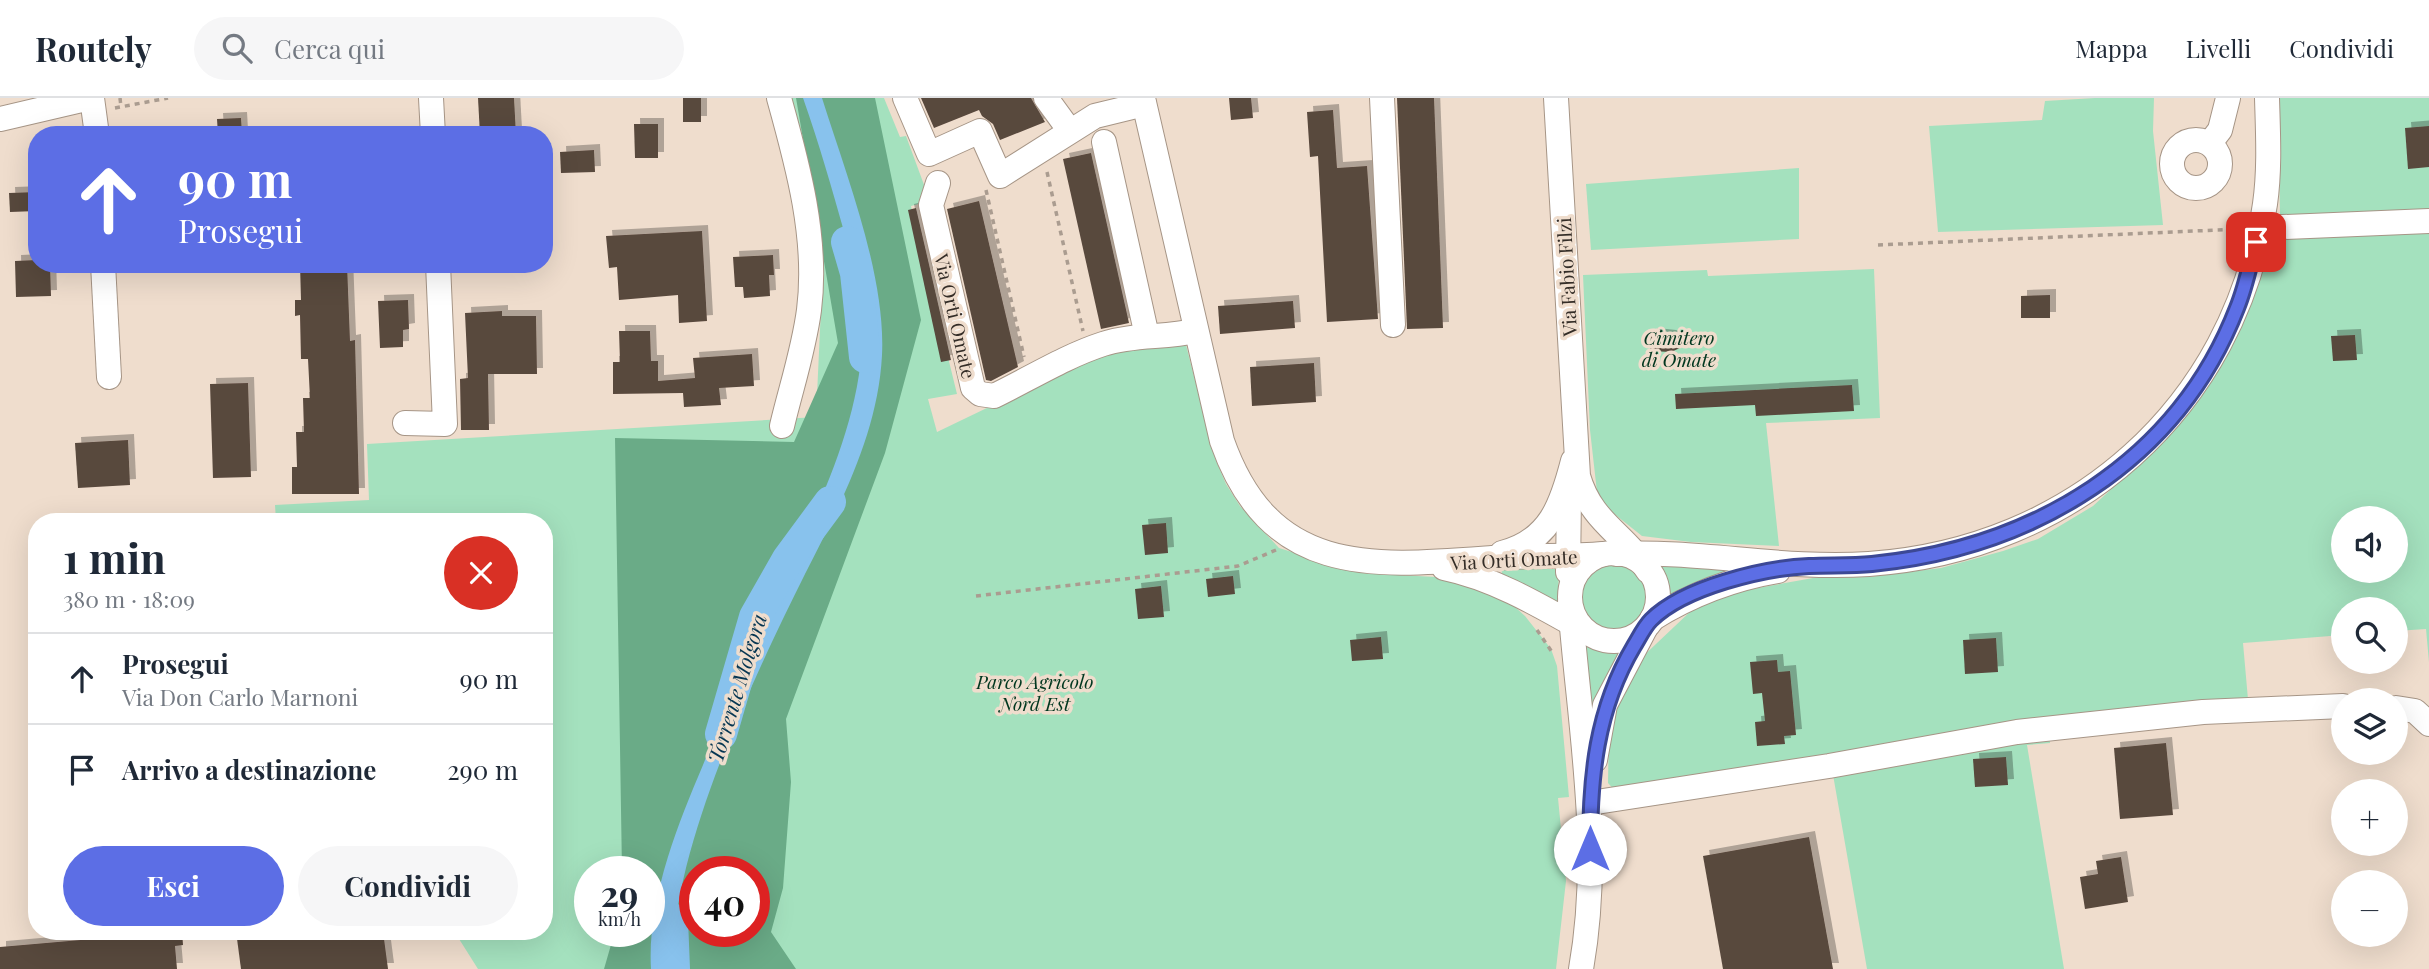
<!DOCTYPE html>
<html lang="it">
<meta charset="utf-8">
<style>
:root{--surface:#fff;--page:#f6f6f7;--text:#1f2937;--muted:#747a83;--line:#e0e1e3;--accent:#5c6ee5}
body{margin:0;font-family:"Playfair Display",serif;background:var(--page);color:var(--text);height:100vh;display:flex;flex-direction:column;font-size:26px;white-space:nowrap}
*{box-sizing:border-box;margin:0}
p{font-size:23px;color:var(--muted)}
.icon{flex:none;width:38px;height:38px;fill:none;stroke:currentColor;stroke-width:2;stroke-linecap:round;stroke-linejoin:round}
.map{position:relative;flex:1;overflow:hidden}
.panel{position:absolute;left:28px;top:415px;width:525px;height:427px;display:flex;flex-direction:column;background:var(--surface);border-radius:28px;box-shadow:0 7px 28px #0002}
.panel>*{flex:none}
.top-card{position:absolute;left:28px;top:28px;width:525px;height:147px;border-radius:28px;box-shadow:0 7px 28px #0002;background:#5c6ee5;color:#fff;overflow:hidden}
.tools{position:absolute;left:2331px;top:408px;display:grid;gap:14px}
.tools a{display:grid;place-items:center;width:77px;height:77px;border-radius:50%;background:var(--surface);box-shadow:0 7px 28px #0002;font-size:35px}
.speed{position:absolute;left:574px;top:758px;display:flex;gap:14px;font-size:35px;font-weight:700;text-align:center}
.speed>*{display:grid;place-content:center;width:91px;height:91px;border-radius:50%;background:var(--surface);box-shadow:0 7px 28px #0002;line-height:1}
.speed small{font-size:18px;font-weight:400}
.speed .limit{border:10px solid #d22;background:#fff;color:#111}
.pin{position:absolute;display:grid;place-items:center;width:60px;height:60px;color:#fff;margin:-30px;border-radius:14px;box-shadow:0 4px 10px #0006}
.me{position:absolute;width:77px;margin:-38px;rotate:0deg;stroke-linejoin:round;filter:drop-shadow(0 0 5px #0008)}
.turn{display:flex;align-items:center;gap:24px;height:147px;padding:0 35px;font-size:32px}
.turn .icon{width:91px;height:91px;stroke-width:2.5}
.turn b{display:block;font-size:49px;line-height:60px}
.round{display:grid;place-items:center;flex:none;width:74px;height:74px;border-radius:37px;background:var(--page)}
.head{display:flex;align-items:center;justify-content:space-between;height:119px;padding:0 35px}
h1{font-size:42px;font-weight:700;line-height:52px}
.action{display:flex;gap:14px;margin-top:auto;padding:14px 35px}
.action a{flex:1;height:80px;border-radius:42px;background:var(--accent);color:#fff;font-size:28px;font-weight:700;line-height:80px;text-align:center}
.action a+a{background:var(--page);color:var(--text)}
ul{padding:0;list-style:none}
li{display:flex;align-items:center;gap:21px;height:91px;padding:0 35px;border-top:2px solid var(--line)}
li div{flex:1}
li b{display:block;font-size:26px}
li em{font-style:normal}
header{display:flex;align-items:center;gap:42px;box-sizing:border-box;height:98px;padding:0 35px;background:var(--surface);border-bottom:2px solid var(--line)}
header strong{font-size:33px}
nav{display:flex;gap:38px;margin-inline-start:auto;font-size:24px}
.search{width:490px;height:63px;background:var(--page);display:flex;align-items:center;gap:18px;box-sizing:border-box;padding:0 24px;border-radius:38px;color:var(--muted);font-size:26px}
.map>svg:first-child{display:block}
.green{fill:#a4e1be;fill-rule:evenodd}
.forest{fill:#6aab87;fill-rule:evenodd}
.water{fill:#88c2ed}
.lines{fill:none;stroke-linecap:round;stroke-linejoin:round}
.river{stroke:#88c2ed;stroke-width:32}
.building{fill:#59483d;filter:url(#shadow)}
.minor-casing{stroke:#a69586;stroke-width:26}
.path{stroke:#aa9c90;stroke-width:3.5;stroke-dasharray:5 5;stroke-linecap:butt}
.minor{stroke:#fff;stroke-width:24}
.route-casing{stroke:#3c4895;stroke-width:18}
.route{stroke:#5c6ee5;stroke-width:12}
.labels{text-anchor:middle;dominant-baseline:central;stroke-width:7;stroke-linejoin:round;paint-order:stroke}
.street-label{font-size:19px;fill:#342d27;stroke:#efddcd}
.park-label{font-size:19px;font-style:italic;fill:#00371f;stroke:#efddcd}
.water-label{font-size:21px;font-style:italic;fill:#063652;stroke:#efddcd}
</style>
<header>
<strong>Routely</strong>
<div class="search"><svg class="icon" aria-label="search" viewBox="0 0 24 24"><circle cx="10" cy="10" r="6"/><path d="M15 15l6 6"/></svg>Cerca qui</div>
<nav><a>Mappa</a><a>Livelli</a><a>Condividi</a></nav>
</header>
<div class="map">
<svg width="2429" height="871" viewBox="0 0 2429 871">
<defs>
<filter id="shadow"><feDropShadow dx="6" dy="-6" stdDeviation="0" flood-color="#0004"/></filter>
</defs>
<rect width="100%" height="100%" fill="#efddcd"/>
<g class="green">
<path d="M791,0h93l16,39 6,-1 24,65 -19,5 46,188 -29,5 9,33 175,-84 74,-3 29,113 11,26 14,22 39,42 81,25 76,4 35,6 44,24 10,9 26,33 6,17 12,131 -11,1 8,83 -10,88h-1078l-24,-38h90v-409l-268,-1 -1,-16 94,-5 -2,-56 449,-27 5,-109zM590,774h59v59h-59zM695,774h59v59h-59z"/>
<path d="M2095,0h59l-1,33 10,94 -225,7 -9,-106 113,-6 3,-19z"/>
<path d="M2278,0h151v564l-3,-33 -30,2v-22h-53v26l-100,8 7,79 -201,9 1,12 -23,2 37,224h-197l-35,-200 -216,23 -8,-9 1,-60 29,-62 55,-52 32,-15 88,-16 56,-1 72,-9 62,-17 35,-12 55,-33 39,-36 56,-57 52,-85 40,-112zM2343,420h53v52h-53z"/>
<path d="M1799,70v71l-208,11 -5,-66z"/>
<path d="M1874,171l6,149 -114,5 13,123 -88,-4 -49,-6 -44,-35 -8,-71 -7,-155 124,-5 1,6z"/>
<path d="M1650,459l78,13 -62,28z"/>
<circle cx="1614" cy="499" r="35"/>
<path d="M1559,467l-1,40 -55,-25 -2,-13z"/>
<path d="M1583,539l18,9 21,1 -27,62 -9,-2z"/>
</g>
<path class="forest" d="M796,0h79l46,222 -36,133 -99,266 5,63 -8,106 -12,44 25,37h-192l11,-38h34v-59l-27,-1 -7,-433 179,4 44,-99zM695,774h59v59h-59z"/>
<path class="water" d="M803,0h19c24,76 64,178 60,257 -4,79 -42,150 -77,219 -51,103 -136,280 -132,395h-22c-4,-68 26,-143 52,-204 22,-56 47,-111 72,-166 41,-89 93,-185 87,-286 -2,-27 -10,-53 -17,-78 -13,-46 -26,-92 -42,-137z"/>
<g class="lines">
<g class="river">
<path d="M847,144l9,31 9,84"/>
<path d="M721,636l34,-117 33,-58 42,-57"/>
<path d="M672,821l2,50"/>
</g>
</g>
<g class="building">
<path d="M478,0h36l2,37h-36z"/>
<rect x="683" y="0" width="18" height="24"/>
<path d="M921,0h110l14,24 -45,18 -7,-16 -11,-8 -3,-6 -45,18z"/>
<path d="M1229,0h22l2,20 -22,2z"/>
<path d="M1397,0h37l9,230 -36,1z"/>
<path d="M1333,12l4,58 30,-2 11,153 -51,3 -9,-166 -8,1 -3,-45z"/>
<path d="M241,20l1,17h-24l-1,-16z"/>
<path d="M634,26h24v34h-23z"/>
<path d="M2429,28v41l-21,2 -3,-41z"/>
<path d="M594,52l1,22 -34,1 -1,-21z"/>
<path d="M1091,55l38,170 -28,6 -38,-170z"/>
<path d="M37,94v19l-27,1 -1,-19z"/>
<path d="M979,103l39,166 -27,14 -5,-1 -39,-171z"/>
<path d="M916,110l35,152 -10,2 -33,-152z"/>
<path d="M702,133l5,90 -28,2 -1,-28 -59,5 -2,-33 -8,1 -3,-32z"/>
<path d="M773,157l1,20h-5l1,21 -26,2 -1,-11h-8l-2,-30z"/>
<path d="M37,162v4h13l1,32 -35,1 -1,-36z"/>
<path d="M300,166h47l3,77 5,-1 4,154h-67v-27h5l-1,-35h8l-1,-34h7l-2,-39h-7l-1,-44 -5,1v-16h6z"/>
<path d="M2050,197v23h-29v-22z"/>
<path d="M408,202l1,29 -6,1v17l-23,1 -2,-47z"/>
<path d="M1293,203l2,27 -75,6 -2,-28z"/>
<path d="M502,213v5h34l1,58h-49l1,56h-28l-1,-51 8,-1 -3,-65z"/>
<path d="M619,233h31l1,30h7v20l37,-3 -2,-20 59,-4 2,32 -35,2 2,17 -37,2 -1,-14 -70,1v-32h7z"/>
<path d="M1651,236l19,2 21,7 -20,9 -21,-1z"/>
<path d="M2355,237l2,25 -24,1 -2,-25z"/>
<path d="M1314,265l2,39 -64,4 -2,-39z"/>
<path d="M248,285l3,94 -38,1 -3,-94z"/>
<path d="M1852,287l2,26 -98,5 -1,-11 -79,4 -1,-15z"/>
<path d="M128,342l2,45 -52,3 -3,-45z"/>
<path d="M1166,425l2,30 -23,2 -3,-30z"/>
<path d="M1233,478l2,18 -27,3 -2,-18z"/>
<path d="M1161,488l3,31 -26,2 -3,-30z"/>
<path d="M1381,539l2,22 -31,2 -2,-21z"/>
<path d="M1996,540l2,34 -33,2 -2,-34z"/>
<path d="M1777,562l1,12 12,-1 6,64 -12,1 1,8 -28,2 -2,-24 10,-1 -3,-28 -9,1 -3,-32z"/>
<path d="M2166,645l7,72 -53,4 -6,-71z"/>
<path d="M2006,659l2,28 -33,2 -2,-28z"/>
<path d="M1809,739l24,132h-110l-20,-113z"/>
<path d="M2121,759l7,45 -43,7 -5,-32 18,-3 -2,-13z"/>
<path d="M92,833h90l1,14 -8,1 2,23h-177v-22l92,-8z"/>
<path d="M236,833h147l5,38h-147z"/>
</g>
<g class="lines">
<g class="minor-casing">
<g id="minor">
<path d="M92,0l5,37"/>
<path d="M431,0l2,37"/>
<path d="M779,0c19,68 39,141 30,212 -5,39 -18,78 -27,116"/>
<path d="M905,0l24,56 51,-23 20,45 95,-60 49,-12"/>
<path d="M1046,0l24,33"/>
<path d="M1143,0l79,343c48,136 149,126 270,117 37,-3 75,-1 112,-4"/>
<path d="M1382,0l11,227"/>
<path d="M1556,0l22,378c14,48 46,56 70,95"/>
<path d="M0,21l90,-21"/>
<circle cx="2196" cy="66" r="24"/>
<path d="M1104,44l43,194"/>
<path d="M2210,45l10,-13 8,-32"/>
<path d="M938,85l-7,22 42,183 7,6 14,2c35,-17 72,-40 109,-52 30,-10 62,-6 92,-13"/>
<path d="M2260,130l169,-7"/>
<path d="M103,166l6,113"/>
<path d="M405,325l40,1 -7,-160"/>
<path d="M1502,455c48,-12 60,-49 71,-92"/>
<circle cx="1614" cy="499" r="44"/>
<path d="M1616,456c84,-4 168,16 253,10 204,-14 366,-156 396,-360 5,-35 3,-71 2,-106"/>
<path d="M1444,470c49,10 95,37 139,62"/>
<path d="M1568,474l1,-76"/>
<path d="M1570,505c9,122 33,243 11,366"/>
<path d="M1652,521c40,-25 79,-40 126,-48"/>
<path d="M2396,610l19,3 14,13"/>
<path d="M1595,662l10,-55 40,-76"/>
<path d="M1590,705l239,-37 188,-34 186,-20 140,-6"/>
</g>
</g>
<g class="path">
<path d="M120,0l1,9"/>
<path d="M115,10l53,-10"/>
<path d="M1047,74l36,159"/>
<path d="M986,92l38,167"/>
<path d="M1878,147l362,-16"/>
<path d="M976,498l262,-30 38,-16"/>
<path d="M1537,532l15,22"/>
</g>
<use href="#minor" class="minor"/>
</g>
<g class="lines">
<g class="route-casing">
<path id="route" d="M1590,751c0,-72 6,-139 44,-203 5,-8 10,-19 17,-26 33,-33 113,-52 158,-54 21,-1 42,0 63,-2 160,-16 305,-101 365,-256 9,-22 13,-44 19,-66"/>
</g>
<use href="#route" class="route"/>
</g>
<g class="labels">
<g class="street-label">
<text transform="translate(1566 179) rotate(-93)">Via Fabio Filzi</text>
<text transform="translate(956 218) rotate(77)">Via Orti Omate</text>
<text transform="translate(1514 461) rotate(-3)">Via Orti Omate</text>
</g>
<g class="park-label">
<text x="1679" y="239">Cimitero<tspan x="1679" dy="22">di Omate</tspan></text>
<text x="1035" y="583">Parco Agricolo<tspan x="1035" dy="22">Nord Est</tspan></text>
</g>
<g class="water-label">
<text transform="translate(736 590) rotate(-73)">Torrente Molgora</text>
</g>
</g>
</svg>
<div class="tools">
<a><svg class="icon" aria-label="sound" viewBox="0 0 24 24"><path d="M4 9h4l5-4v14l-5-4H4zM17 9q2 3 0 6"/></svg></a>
<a><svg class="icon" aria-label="search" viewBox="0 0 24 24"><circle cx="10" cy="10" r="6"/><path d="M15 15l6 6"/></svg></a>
<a><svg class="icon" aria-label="layers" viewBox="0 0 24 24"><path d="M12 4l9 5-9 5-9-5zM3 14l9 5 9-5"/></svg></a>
<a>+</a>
<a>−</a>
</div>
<div class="speed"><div>29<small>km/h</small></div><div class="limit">40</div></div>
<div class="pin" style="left:2256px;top:144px;background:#d93025"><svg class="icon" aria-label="arrive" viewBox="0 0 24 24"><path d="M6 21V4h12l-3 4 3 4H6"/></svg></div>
<svg class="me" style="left:1590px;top:751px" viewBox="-20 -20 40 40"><circle r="19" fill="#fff"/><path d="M0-13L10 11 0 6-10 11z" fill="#5c6ee5"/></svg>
<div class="top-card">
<div class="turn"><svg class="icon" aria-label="ahead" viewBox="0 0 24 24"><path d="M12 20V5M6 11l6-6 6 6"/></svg><div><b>90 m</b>Prosegui</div></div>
</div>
<section class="panel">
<div class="head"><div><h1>1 min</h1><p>380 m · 18:09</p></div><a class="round" style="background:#d93025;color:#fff"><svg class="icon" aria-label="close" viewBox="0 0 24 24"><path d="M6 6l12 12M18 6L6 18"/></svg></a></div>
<ul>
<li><svg class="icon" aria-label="ahead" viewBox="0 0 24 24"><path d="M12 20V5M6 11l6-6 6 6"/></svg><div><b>Prosegui</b><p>Via Don Carlo Marnoni</p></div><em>90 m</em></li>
<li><svg class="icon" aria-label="arrive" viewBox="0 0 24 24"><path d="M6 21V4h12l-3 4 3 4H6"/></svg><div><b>Arrivo a destinazione</b></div><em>290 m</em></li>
</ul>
<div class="action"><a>Esci</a><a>Condividi</a></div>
</section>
</div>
